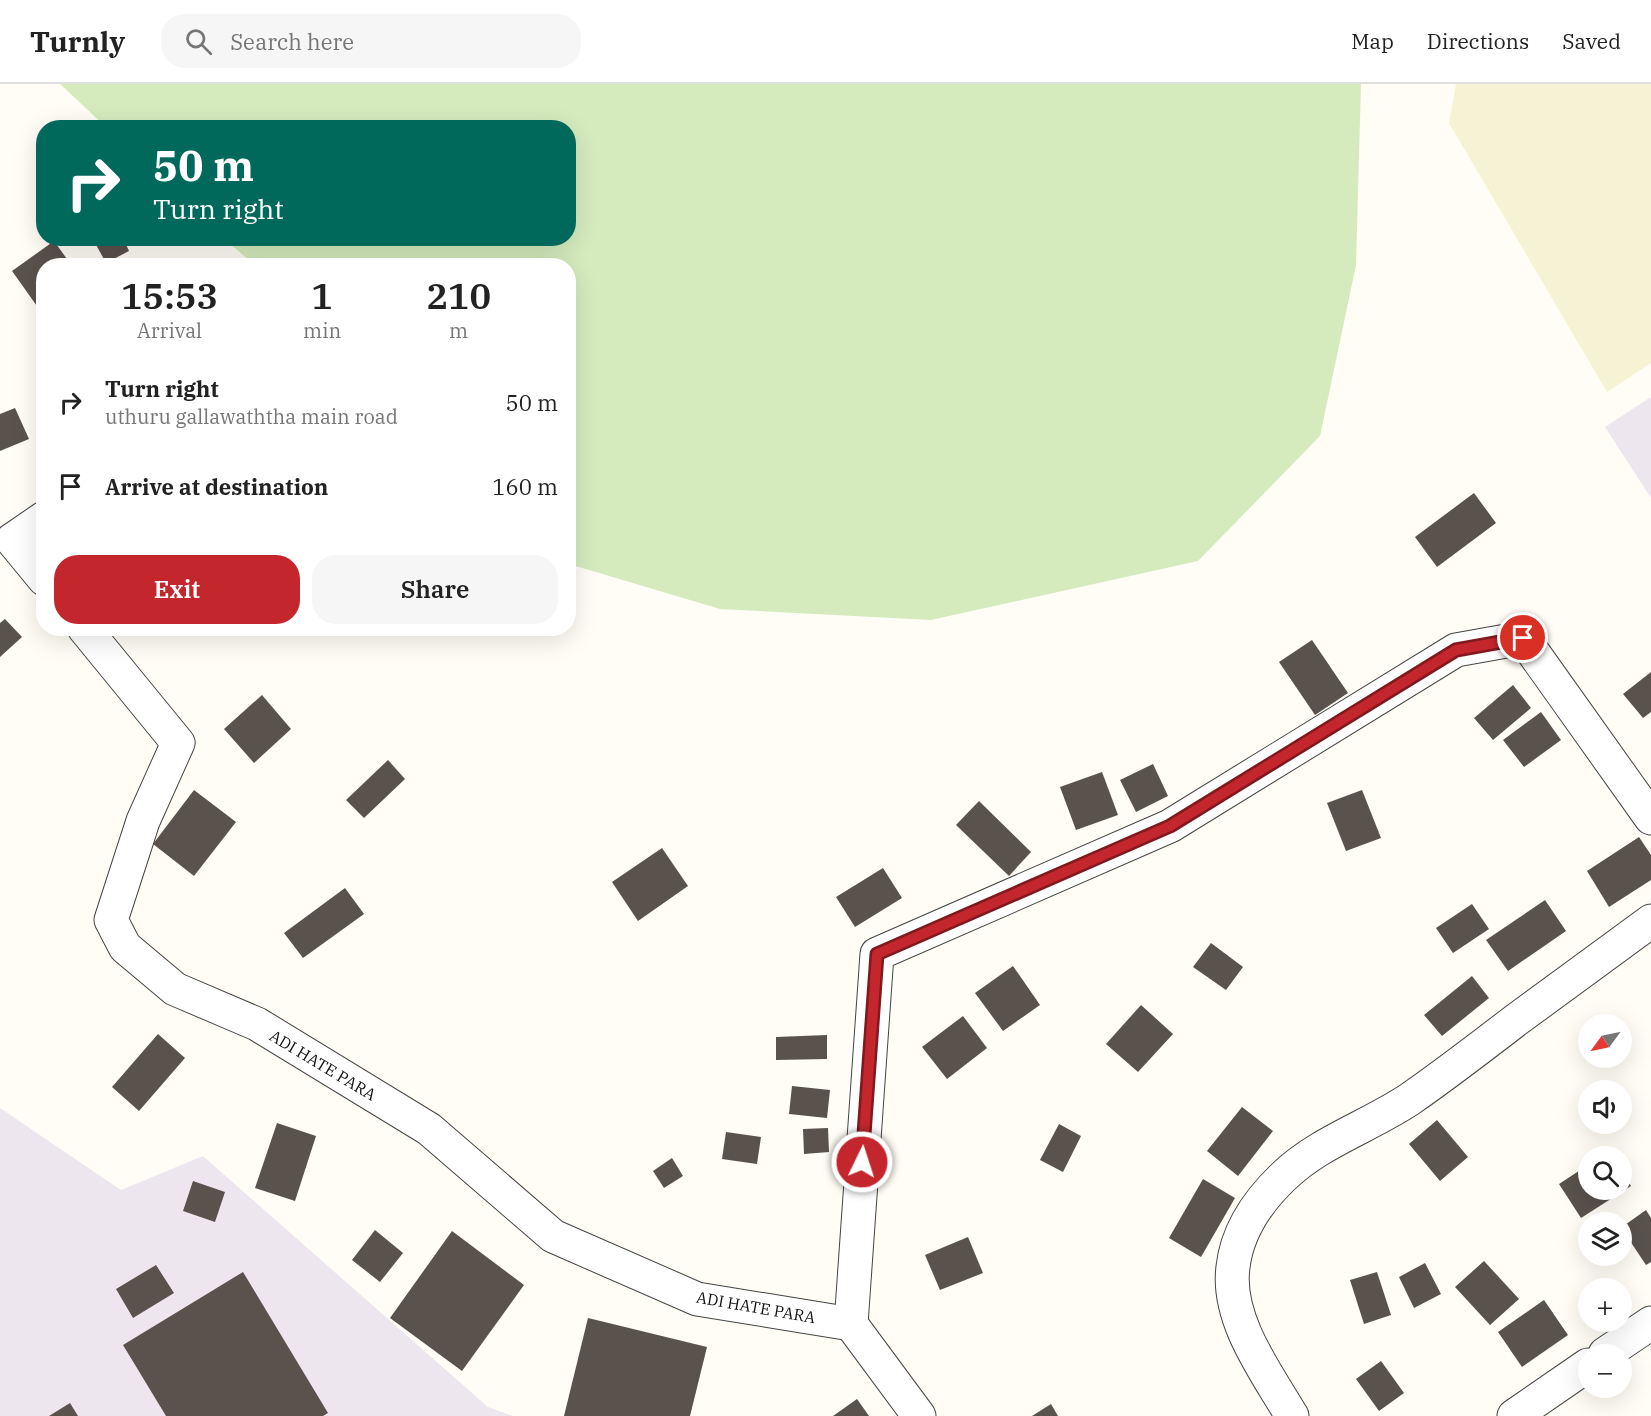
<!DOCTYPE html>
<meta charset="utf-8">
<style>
:root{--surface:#fff;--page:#f6f6f6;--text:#222;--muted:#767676;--line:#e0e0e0;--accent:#c4262e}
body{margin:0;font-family:"IBM Plex Serif",serif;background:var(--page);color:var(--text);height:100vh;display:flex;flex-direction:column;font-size:22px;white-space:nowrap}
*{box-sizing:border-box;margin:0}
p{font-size:20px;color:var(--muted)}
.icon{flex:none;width:33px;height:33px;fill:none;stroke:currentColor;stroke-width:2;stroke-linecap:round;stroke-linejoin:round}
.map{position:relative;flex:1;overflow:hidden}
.side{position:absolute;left:36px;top:174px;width:540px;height:378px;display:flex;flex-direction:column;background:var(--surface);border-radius:24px;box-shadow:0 6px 24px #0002}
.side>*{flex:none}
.guide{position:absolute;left:36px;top:36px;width:540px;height:126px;border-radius:24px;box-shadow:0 6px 24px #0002;background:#00695c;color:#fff;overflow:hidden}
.needle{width:39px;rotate:237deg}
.fabs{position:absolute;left:1578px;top:930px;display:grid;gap:12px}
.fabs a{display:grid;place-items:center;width:54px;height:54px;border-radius:50%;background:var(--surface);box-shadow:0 6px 24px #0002;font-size:30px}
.pin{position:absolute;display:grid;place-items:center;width:51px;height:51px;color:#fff;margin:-26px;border:3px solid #fff;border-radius:50%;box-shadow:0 2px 6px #0007}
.me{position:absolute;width:66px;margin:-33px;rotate:4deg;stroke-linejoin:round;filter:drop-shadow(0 0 4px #0008)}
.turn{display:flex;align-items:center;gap:21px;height:126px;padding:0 18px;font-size:27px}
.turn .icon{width:78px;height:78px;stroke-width:2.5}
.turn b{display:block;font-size:42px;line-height:51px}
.eta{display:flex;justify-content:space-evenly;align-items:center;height:102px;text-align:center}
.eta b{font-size:36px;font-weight:600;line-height:42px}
.primary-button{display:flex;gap:12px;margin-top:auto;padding:12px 18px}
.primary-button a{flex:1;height:69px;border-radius:24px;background:var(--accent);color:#fff;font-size:24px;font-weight:600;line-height:69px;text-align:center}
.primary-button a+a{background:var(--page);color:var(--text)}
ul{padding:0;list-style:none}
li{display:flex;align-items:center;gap:18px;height:84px;padding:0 18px}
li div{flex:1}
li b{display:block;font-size:22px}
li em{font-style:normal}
header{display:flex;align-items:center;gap:36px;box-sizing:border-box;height:84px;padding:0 30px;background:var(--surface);border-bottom:2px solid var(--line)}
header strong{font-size:28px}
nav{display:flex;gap:33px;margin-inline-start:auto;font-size:21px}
.search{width:420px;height:54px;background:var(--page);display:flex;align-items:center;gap:15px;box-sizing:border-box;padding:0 21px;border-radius:24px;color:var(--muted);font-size:22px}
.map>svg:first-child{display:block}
.industrial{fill:#eee6ef}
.farmland{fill:#f6f3d4}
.green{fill:#d5ebbd}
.building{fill:#5a524d}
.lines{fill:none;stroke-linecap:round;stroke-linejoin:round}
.minor-casing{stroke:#444;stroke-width:35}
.minor{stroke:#fff;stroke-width:33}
.route-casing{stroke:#7f191e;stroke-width:15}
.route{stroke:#c4262e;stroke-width:10}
.labels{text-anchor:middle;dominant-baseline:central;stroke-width:6;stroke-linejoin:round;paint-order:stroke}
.street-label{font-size:16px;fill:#111;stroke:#fff}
</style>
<header>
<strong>Turnly</strong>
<div class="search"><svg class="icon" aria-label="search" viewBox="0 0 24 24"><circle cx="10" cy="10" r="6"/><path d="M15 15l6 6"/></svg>Search here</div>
<nav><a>Map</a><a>Directions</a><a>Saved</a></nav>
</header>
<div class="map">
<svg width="1651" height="1332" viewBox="0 0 1651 1332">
<rect width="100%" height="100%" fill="#fffdf5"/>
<g class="industrial">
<path d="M1651,313v101l-46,-71z"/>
<path d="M0,1024l121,82 82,-34 285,251 25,9h-513z"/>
</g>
<path class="farmland" d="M1456,0h195v279l-44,29 -158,-269z"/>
<path class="green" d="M60,0h1301l-5,181 -36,171 -122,125 -267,59 -211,-11 -151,-45 -1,-298 -314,-1 -29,-26 343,-1v-110l-462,-1z"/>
<g class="building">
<path d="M98,154h25l6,13 -23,12 -12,-22z"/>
<path d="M54,157l18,25h-28v50l-32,-45z"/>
<path d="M15,324l14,31 -29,12v-37z"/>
<path d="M1474,409l22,30 -59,44 -22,-30z"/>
<path d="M5,535l17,18 -22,20v-34z"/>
<path d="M1312,556l36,53 -33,22 -36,-53z"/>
<path d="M1651,588v40l-8,6 -20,-24z"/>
<path d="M1513,601l18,23 -38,32 -19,-22z"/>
<path d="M262,611l29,34 -37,34 -30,-34z"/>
<path d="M1541,628l20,28 -37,27 -21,-27z"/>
<path d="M388,676l17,19 -41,39 -18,-18z"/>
<path d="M1153,680l15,32 -32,16 -16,-32z"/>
<path d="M1102,688l16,43 -42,15 -16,-43z"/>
<path d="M194,706l42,32 -42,54 -41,-32z"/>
<path d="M1362,706l19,48 -35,13 -19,-48z"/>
<path d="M979,717l52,51 -22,24 -53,-51z"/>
<path d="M1639,753l12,18v25l-42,27 -22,-36z"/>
<path d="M662,764l26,38 -50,35 -26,-39z"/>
<path d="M883,784l19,30 -47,29 -19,-30z"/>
<path d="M345,804l19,26 -61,44 -19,-25z"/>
<path d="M1545,816l21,31 -58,40 -22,-31z"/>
<path d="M1472,820l17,25 -36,24 -17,-25z"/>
<path d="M1211,859l32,24 -17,23 -33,-23z"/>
<path d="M1013,882l27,39 -37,26 -28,-38z"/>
<path d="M1472,892l17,22 -47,38 -18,-21z"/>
<path d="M1141,921l32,29 -35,38 -32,-28z"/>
<path d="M963,932l24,32 -40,31 -25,-32z"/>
<path d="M158,950l27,24 -46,53 -27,-24z"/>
<path d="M827,951v24l-51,1v-23z"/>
<path d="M792,1002l38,4 -3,28 -38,-4z"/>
<path d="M1242,1023l31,24 -35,45 -31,-25z"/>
<path d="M1437,1036l31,37 -28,24 -31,-37z"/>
<path d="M277,1039l39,13 -21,65 -40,-13z"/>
<path d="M1059,1040l22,12 -18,36 -23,-12z"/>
<path d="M828,1044l1,24 -25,2 -1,-25z"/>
<path d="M726,1048l35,5 -4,27 -35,-5z"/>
<path d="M672,1074l11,18 -19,12 -11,-17z"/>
<path d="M1588,1081v25h34v-19l9,15 -50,32 -22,-34z"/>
<path d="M1203,1095l32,19 -34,59 -32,-19z"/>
<path d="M193,1097l32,11 -10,30 -32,-11z"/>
<path d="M1646,1126l5,8v44l-5,3 -24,-36v-2z"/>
<path d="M375,1146l28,23 -23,29 -28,-22z"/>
<path d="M452,1147l72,54 -62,86 -72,-53z"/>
<path d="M968,1153l15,36 -43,17 -15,-35z"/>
<path d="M1484,1177l35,38 -29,26 -35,-38z"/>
<path d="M1425,1179l16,31 -27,14 -15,-31z"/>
<path d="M156,1181l18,28 -41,25 -17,-29z"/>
<path d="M243,1188l85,141 -5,3h-157l-43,-71z"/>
<path d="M1377,1188l14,43 -27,9 -14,-44z"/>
<path d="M1544,1216l24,35 -46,32 -24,-35z"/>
<path d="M588,1234l119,29 -17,69h-126z"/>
<path d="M1381,1277l23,32 -25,18 -23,-32z"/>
<path d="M857,1315l12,17h-36z"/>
<path d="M70,1319l8,13h-29z"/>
<path d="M1051,1320l7,12h-26z"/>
</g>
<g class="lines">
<g class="minor-casing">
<g id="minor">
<path d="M44,434l-32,22 32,39"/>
<path d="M84,544l94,115 -35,78 -32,99 14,27 50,42 82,35 172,105 124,107 144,63 154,25"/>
<path d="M851,1240l26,-370 293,-128 286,-176 67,-12 128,180"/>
<path d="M851,1240l68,92"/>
<path d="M1605,1270l46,-31"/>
<path d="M1292,1332c-26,-44 -66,-97 -59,-149 4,-35 25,-66 50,-90 36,-35 85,-50 127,-78 36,-25 71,-52 106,-79 45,-33 90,-66 135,-99"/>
<path d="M1514,1332l74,-51"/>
</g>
</g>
<use href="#minor" class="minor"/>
</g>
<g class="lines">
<g class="route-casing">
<path id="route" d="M862,1078l15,-208 293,-128 286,-176 67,-12"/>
</g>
<use href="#route" class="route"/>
</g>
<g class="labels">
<g class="street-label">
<text transform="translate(323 981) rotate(31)">ADI HATE PARA</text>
<text transform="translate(756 1223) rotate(10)">ADI HATE PARA</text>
</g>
</g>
</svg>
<div class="fabs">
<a><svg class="needle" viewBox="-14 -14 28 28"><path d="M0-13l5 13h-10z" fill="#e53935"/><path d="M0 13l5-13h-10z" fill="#767676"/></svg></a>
<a><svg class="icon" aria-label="sound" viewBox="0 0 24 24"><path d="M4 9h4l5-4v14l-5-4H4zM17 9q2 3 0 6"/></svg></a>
<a><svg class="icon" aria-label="search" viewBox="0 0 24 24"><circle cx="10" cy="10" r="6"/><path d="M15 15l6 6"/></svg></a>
<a><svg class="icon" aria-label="layers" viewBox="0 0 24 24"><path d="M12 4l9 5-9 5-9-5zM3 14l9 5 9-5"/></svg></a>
<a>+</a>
<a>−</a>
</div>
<div class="pin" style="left:1523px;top:554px;background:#d93025"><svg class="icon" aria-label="arrive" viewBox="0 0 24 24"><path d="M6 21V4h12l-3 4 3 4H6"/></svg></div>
<svg class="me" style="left:862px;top:1078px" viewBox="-20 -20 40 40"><circle r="17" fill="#c4262e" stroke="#fff" stroke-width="3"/><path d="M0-11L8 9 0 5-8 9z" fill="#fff"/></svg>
<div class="guide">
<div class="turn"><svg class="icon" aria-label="right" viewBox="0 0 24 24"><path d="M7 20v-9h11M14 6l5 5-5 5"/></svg><div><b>50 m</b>Turn right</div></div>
</div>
<section class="side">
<div class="eta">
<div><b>15:53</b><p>Arrival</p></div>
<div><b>1</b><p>min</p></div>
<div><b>210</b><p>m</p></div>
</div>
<ul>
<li><svg class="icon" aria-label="right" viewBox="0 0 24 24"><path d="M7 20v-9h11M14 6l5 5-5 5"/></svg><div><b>Turn right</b><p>uthuru gallawaththa main road</p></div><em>50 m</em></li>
<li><svg class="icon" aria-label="arrive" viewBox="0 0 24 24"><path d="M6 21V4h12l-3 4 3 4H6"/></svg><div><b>Arrive at destination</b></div><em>160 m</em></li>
</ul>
<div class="primary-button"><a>Exit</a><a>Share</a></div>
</section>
</div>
